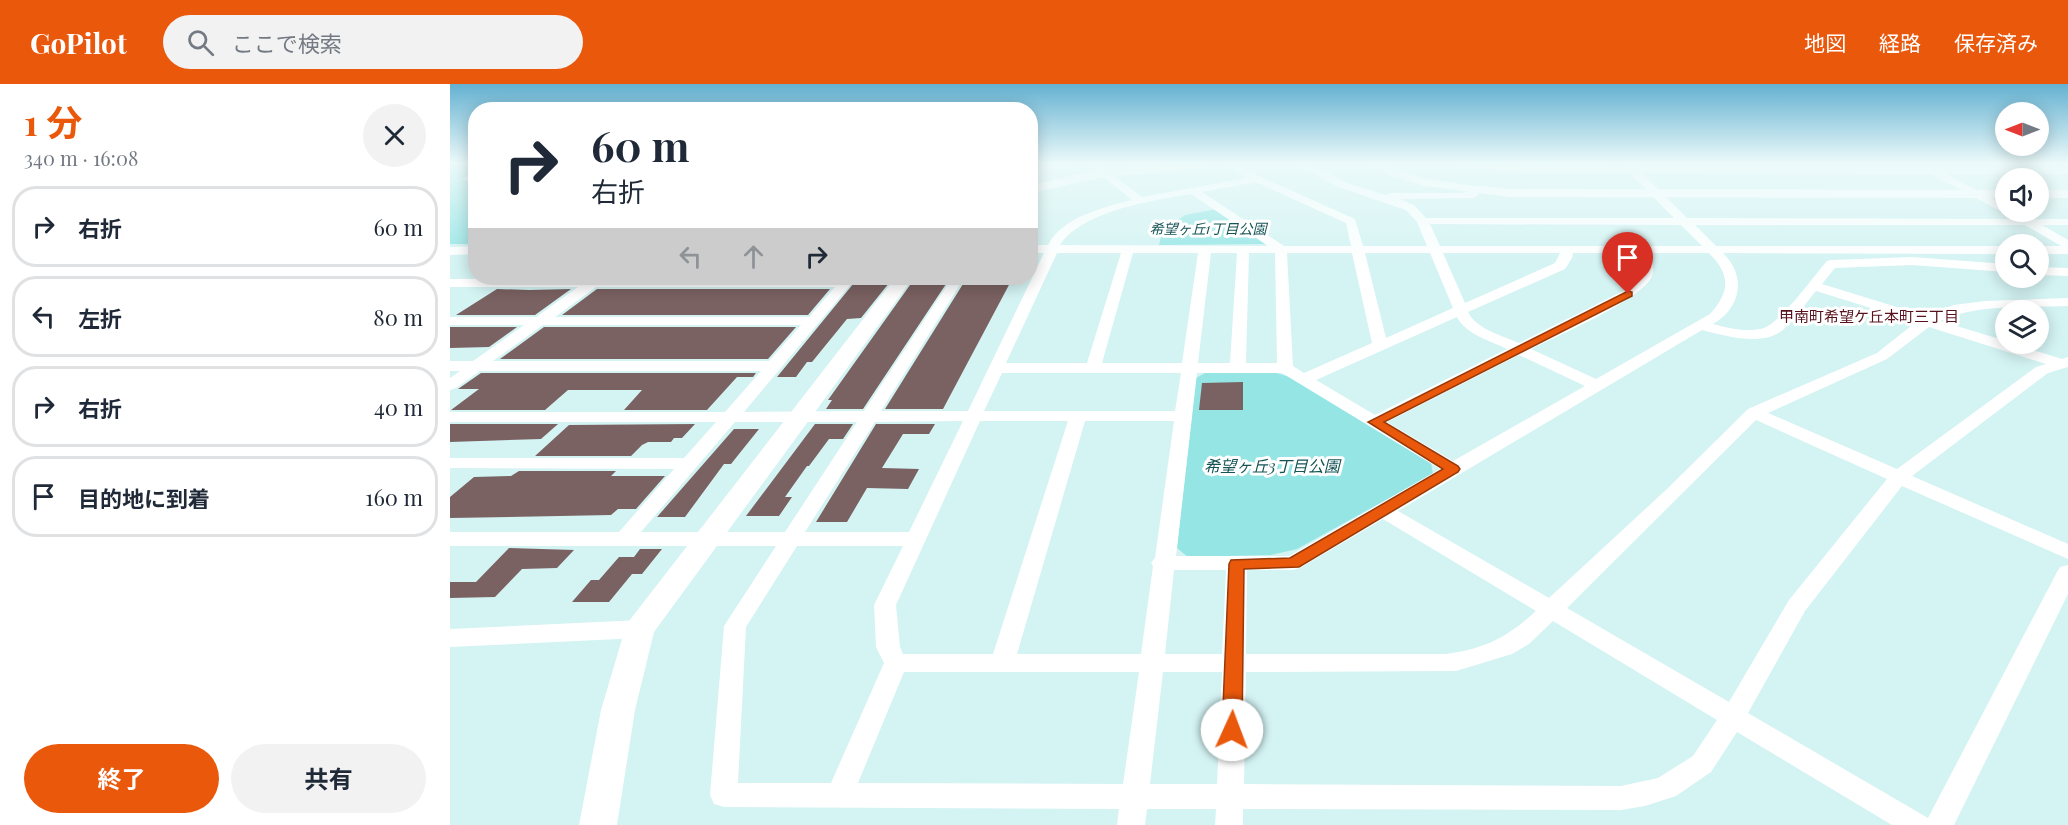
<!DOCTYPE html>
<html lang="ja">
<meta charset="utf-8">
<style>
:root{--surface:#fff;--page:#f2f2f3;--text:#1f2937;--muted:#747a83;--line:#e0e1e3;--accent:#ea580c}
body{margin:0;font-family:"Playfair Display","Noto Sans JP",serif;background:var(--page);color:var(--text);height:100vh;display:flex;flex-direction:column;font-size:22px;white-space:nowrap}
*{box-sizing:border-box;margin:0}
p{font-size:20px;color:var(--muted)}
.icon{flex:none;width:33px;height:33px;fill:none;stroke:currentColor;stroke-width:2;stroke-linecap:round;stroke-linejoin:round}
.map{position:relative;flex:1;overflow:hidden}
.panel{display:flex;flex-direction:column;background:var(--surface);width:450px}
.panel>*{flex:none}
.top-card{position:absolute;left:18px;top:18px;width:570px;height:183px;border-radius:24px;box-shadow:0 3px 15px #0003;background:#fff;color:var(--text);overflow:hidden}
.needle{width:39px;rotate:270deg}
.buttons{position:absolute;left:1545px;top:18px;display:grid;gap:12px}
.buttons a{display:grid;place-items:center;width:54px;height:54px;border-radius:50%;background:var(--surface);box-shadow:0 3px 15px #0003;font-size:30px}
.pin{position:absolute;display:grid;place-items:center;width:51px;height:51px;color:#fff;margin:-62px -26px;border-radius:50% 50% 50% 0;rotate:-45deg;box-shadow:0 0 6px #0007}
.pin .icon{rotate:45deg}
.me{position:absolute;width:66px;margin:-33px;rotate:2deg;stroke-linejoin:round;filter:drop-shadow(0 0 4px #0008)}
.turn{display:flex;align-items:center;gap:21px;height:126px;padding:0 24px;font-size:27px}
.turn .icon{width:78px;height:78px;stroke-width:2.5}
.turn b{display:block;font-size:42px;line-height:51px}
.lanes{display:flex;align-items:center;height:57px;padding:0 24px;background:#0003;justify-content:center;gap:30px;direction:ltr}
.lanes .off{opacity:.35}
.round{display:grid;place-items:center;flex:none;width:63px;height:63px;border-radius:32px;background:var(--page)}
.summary{display:flex;align-items:center;justify-content:space-between;height:102px;padding:0 24px}
h1{font-size:36px;font-weight:700;line-height:45px;color:var(--accent)}
.cta{display:flex;gap:12px;margin-top:auto;padding:12px 24px}
.cta a{flex:1;height:69px;border-radius:36px;background:var(--accent);color:#fff;font-size:24px;font-weight:700;line-height:69px;text-align:center}
.cta a+a{background:var(--page);color:var(--text)}
ul{padding:0;list-style:none}
li{display:flex;align-items:center;gap:18px;height:81px;margin:0 12px 9px;padding:0 12px;border:3px solid var(--line);border-radius:24px}
li div{flex:1}
li b{display:block;font-size:22px}
li em{font-style:normal}
header{display:flex;align-items:center;gap:36px;box-sizing:border-box;height:84px;padding:0 30px;background:var(--accent);color:#fff}
header strong{font-size:28px}
nav{display:flex;gap:33px;margin-inline-start:auto;font-size:21px}
.search{width:420px;height:54px;background:var(--page);display:flex;align-items:center;gap:15px;box-sizing:border-box;padding:0 21px;border-radius:33px;color:var(--muted);font-size:22px}
main{display:flex;flex:1;min-height:0}
.map>svg:first-child{display:block}
.green{fill:#95e5e5}
.building{fill:#7a6162}
.lines{fill:none;stroke-linecap:round;stroke-linejoin:round}
.street{fill:#fff;fill-rule:evenodd}
.secondary{fill:#fff;fill-rule:evenodd}
.route{fill:#ea580c;stroke:#983908;stroke-width:1.5}
.labels{text-anchor:middle;dominant-baseline:central;stroke-width:6;stroke-linejoin:round;paint-order:stroke}
.far-park-label{font-size:14px;font-style:italic;fill:#155455;stroke:#fff}
.far-neighbourhood-label{font-size:15px;fill:#58121e;stroke:#fff}
.park-label{font-size:16px;font-style:italic;fill:#155455;stroke:#fff}
</style>
<header>
<strong>GoPilot</strong>
<div class="search"><svg class="icon" aria-label="search" viewBox="0 0 24 24"><circle cx="10" cy="10" r="6"/><path d="M15 15l6 6"/></svg>ここで検索</div>
<nav><a>地図</a><a>経路</a><a>保存済み</a></nav>
</header>
<main>
<section class="panel">
<div class="summary"><div><h1>1 分</h1><p>340 m · 16:08</p></div><a class="round"><svg class="icon" aria-label="close" viewBox="0 0 24 24"><path d="M6 6l12 12M18 6L6 18"/></svg></a></div>
<ul>
<li><svg class="icon" aria-label="right" viewBox="0 0 24 24"><path d="M7 20v-9h11M14 6l5 5-5 5"/></svg><div><b>右折</b></div><em>60 m</em></li>
<li><svg class="icon" aria-label="left" viewBox="0 0 24 24"><path d="M17 20v-9H6M10 6l-5 5 5 5"/></svg><div><b>左折</b></div><em>80 m</em></li>
<li><svg class="icon" aria-label="right" viewBox="0 0 24 24"><path d="M7 20v-9h11M14 6l5 5-5 5"/></svg><div><b>右折</b></div><em>40 m</em></li>
<li><svg class="icon" aria-label="arrive" viewBox="0 0 24 24"><path d="M6 21V4h12l-3 4 3 4H6"/></svg><div><b>目的地に到着</b></div><em>160 m</em></li>
</ul>
<div class="cta"><a>終了</a><a>共有</a></div>
</section>
<div class="map">
<svg width="1618" height="741" viewBox="0 0 1618 741">
<rect width="100%" height="100%" fill="#d4f3f3"/>
<g class="green">
<path d="M0,80h25v9l-14,6 14,4v61h-25z"/>
<path d="M766,125l54,35 -111,1 3,-14 23,-16z"/>
<path d="M757,288h66l17,5 141,86 2,11 -136,75 -26,6 -83,2 -11,-9 19,-170z"/>
</g>
<g class="building">
<path d="M408,194h35l-32,40 -14,1 -35,43h-5l-11,15h-19z"/>
<path d="M465,194h7l-4,5 28,1 -83,125h-37l6,-9h-4z"/>
<path d="M560,199l-67,126h-58l78,-125z"/>
<path d="M47,205l32,1 42,-1 -36,26h-79z"/>
<path d="M147,205h233l-22,26h-246z"/>
<path d="M0,243h67l-28,20 -39,1z"/>
<path d="M94,243h252l-28,32h-268z"/>
<path d="M31,289h275l-3,4h-16l-30,33h-83l18,-20h-74l-23,20h-94l28,-21h-21z"/>
<path d="M793,298v28h-44l3,-27z"/>
<path d="M0,340h108l-17,15 -91,3z"/>
<path d="M245,340l-13,14h-8l-3,4h-23l-6,3 -11,11h-96l34,-31z"/>
<path d="M365,340h38l-10,15h-14l-20,27h-2l-22,31h7l-13,19h-33z"/>
<path d="M426,340h59l-6,10h-26l-21,34 37,1 -11,20 -41,-1 -20,34h-31z"/>
<path d="M284,345h25l-28,35h-7l-39,53h-28z"/>
<path d="M69,387h97l-5,5h54l-29,33h-18l-7,6 -161,3v-21l24,-20 37,-1z"/>
<path d="M59,464l65,2 -17,18 -35,1 -27,28 -45,1v-16h26z"/>
<path d="M190,465h22l-20,25h-10l-23,28h-37l19,-22h8l20,-23h15z"/>
</g>
<g class="lines">
<g class="street">
<path d="M601,80h21l-42,10v-6z"/>
<path d="M637,80h11l44,33 105,-19 -22,-14h12l24,13 94,42 8,27h64l-10,-24 -11,-12 -70,-24 -39,-22h12l41,20 36,11 5,-2h72l13,-6 5,3 -5,7 -4,1 -72,1 14,6 12,13h248l-44,-45h-105l-63,-6 -5,-3 168,3 -3,-3h11l3,3 432,1v6h-122l60,32v6h5l-5,2 -75,-40 -289,-1 45,45 381,1v6h-26l26,15v14h-30v-8h23l-36,-21h-330l21,21h290v8l-283,-1c24,23 18,55 -10,71 15,4 35,9 51,4 17,-6 49,-51 63,-67l4,-1 81,-3 94,7v8l-94,-7 -77,3 -13,16 104,32 28,-11 31,-4 83,-3v8c-42,2 -89,-3 -128,15l66,20v3h7l49,15 6,-2v10l-20,6 -136,103 156,68v15l-166,-73 -97,125 -57,102 180,105 129,-246 3,-5 8,-2v29l-114,231h-62l-155,-93 -26,40 -35,24 -31,10 -24,4 -378,-1v16h-28l1,-16h-69l-2,16h-28l2,-16 -395,-2 -10,-3 -4,-9 14,-169 52,-80h-326v-14h169l55,-63 -224,-1v-10h234l32,-36h-266v-10h275l36,-41h-281l-24,17 -6,2v-12l10,-7h-10v-10h23l51,-36h-74v-8h86l42,-30h-128v-8l406,-1 -112,134 120,-1 88,-133h12l-83,133h87l76,-158h-14v-8h18c14,-28 56,-38 84,-45zM806,98l90,41 5,23h-67l-82,-54zM741,110l77,52 -208,-1c22,-34 94,-45 131,-51zM980,140l251,1 21,21h-262zM607,169h64l-34,110h-81zM683,169h65l-16,110h-80zM761,169h26l-7,110h-32zM799,169h26l2,110h-31zM837,169h65l20,90 -68,30 -11,-7zM915,169h65l23,55 -67,30zM993,169h117l-5,10 -90,40zM1123,169h64l3,11 -1,11 -16,16 -104,52c-16,-7 -43,-14 -51,-31l97,-43 7,-11zM1199,169h60c22,22 21,39 1,61l-114,65 -65,-30c26,-13 111,-49 121,-73 3,-7 0,-15 -3,-23zM146,203h239l-26,30h-254zM1366,207l100,31 -39,31 -129,56 -80,79 -119,110 -151,-87 304,-181c25,6 63,18 83,-2 12,-11 21,-25 31,-37zM1007,233c8,17 34,24 50,32l-132,66 -59,-35zM93,241h258l-32,36h-276zM1479,243l117,37 -10,3 -139,102 -129,-56 119,-54zM1069,271l66,31 -132,75 -66,-39zM552,289h179l-6,38h-191zM747,289h85l158,96 -151,87h-113zM1306,336l131,59 -98,121 -60,102 -162,-94zM513,337l-54,111h-104l70,-110zM530,337h88l-75,233h-90l-3,-7 -4,-42zM635,337h89l-19,137 -4,5 2,3 -12,88h-124zM285,338h122l-72,110h-144zM933,435l153,92c-30,27 -50,37 -90,43h-200l1,-84h46l7,-2zM347,462h106l-29,59 2,42 8,16 -53,120h-93l8,-156zM724,486h52l-4,84h-57zM1103,537l164,99 -24,36 -35,22 -37,8 -377,-2 2,-112 210,-1 56,-17 17,-10zM454,588h235l-16,112 -265,-1zM713,588h59l-5,112h-67z"/>
<path d="M26,162v8l-26,1v-8z"/>
<path d="M1588,183l30,1v8l-30,-1z"/>
<path d="M190,536l8,3 3,6 -3,6 -8,3 -190,9v-18z"/>
</g>
<g class="secondary">
<path d="M709,80h53l-7,4 -102,9 -73,16v-8l73,-16z"/>
<path d="M920,80c20,0 36,9 55,14 28,6 57,8 85,11l496,1v8l-496,-1 -85,-11 -38,-12z"/>
<rect x="1588" y="106" width="30" height="8"/>
<path d="M445,194h18l-259,354 -19,78 -18,115h-38l22,-115 24,-81 4,-8z"/>
</g>
</g>
<linearGradient id="sky" x2="0" y2="1"><stop stop-color="#64b1d1"/><stop offset="0.43" stop-color="#ecfafa"/><stop offset="1" stop-color="#ecfafa" stop-opacity="0"/></linearGradient>
<rect width="1618" height="184" fill="url(#sky)"/>
<path class="route" d="M1178,207l4,1v4l-248,126 74,44 2,3 -2,3 -159,95 -55,2 -2,161 -3,6 -7,2 -7,-2 -3,-6 7,-166 2,-4 59,-2 153,-89 -75,-47z"/>
<g class="labels">
<g class="far-park-label">
<text x="758" y="144">希望ヶ丘1丁目公園</text>
</g>
<g class="far-neighbourhood-label">
<text x="1419" y="232">甲南町希望ケ丘本町三丁目</text>
</g>
<g class="park-label">
<text x="822" y="381">希望ヶ丘3丁目公園</text>
</g>
</g>
</svg>
<div class="buttons">
<a><svg class="needle" viewBox="-14 -14 28 28"><path d="M0-13l5 13h-10z" fill="#e53935"/><path d="M0 13l5-13h-10z" fill="#747a83"/></svg></a>
<a><svg class="icon" aria-label="sound" viewBox="0 0 24 24"><path d="M4 9h4l5-4v14l-5-4H4zM17 9q2 3 0 6"/></svg></a>
<a><svg class="icon" aria-label="search" viewBox="0 0 24 24"><circle cx="10" cy="10" r="6"/><path d="M15 15l6 6"/></svg></a>
<a><svg class="icon" aria-label="layers" viewBox="0 0 24 24"><path d="M12 4l9 5-9 5-9-5zM3 14l9 5 9-5"/></svg></a>
</div>
<div class="pin" style="left:1178px;top:210px;background:#d93025"><svg class="icon" aria-label="arrive" viewBox="0 0 24 24"><path d="M6 21V4h12l-3 4 3 4H6"/></svg></div>
<svg class="me" style="left:782px;top:646px" viewBox="-20 -20 40 40"><circle r="19" fill="#fff"/><path d="M0-13L10 11 0 6-10 11z" fill="#ea580c"/></svg>
<div class="top-card">
<div class="turn"><svg class="icon" aria-label="right" viewBox="0 0 24 24"><path d="M7 20v-9h11M14 6l5 5-5 5"/></svg><div><b>60 m</b>右折</div></div>
<div class="lanes"><svg class="icon off" aria-label="left" viewBox="0 0 24 24"><path d="M17 20v-9H6M10 6l-5 5 5 5"/></svg><svg class="icon off" aria-label="ahead" viewBox="0 0 24 24"><path d="M12 20V5M6 11l6-6 6 6"/></svg><svg class="icon" aria-label="right" viewBox="0 0 24 24"><path d="M7 20v-9h11M14 6l5 5-5 5"/></svg></div>
</div>
</div>
</main>
